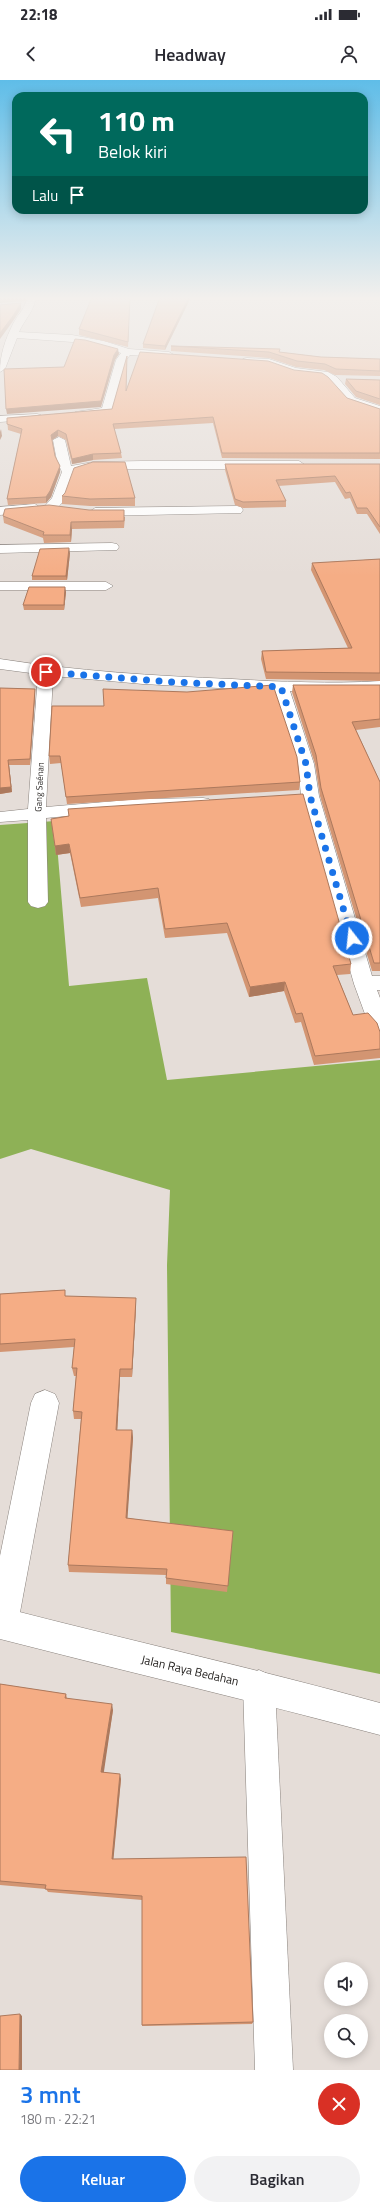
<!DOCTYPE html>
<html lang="id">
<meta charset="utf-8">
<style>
:root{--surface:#fff;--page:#f2f2f3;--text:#2b2b33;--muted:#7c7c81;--accent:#1a73e8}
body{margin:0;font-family:"Titillium Web",sans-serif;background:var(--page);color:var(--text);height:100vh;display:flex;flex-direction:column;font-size:15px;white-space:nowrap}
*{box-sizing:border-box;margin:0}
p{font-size:13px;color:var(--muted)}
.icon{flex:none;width:22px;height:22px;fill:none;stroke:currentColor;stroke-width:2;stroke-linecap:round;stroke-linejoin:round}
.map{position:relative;height:1990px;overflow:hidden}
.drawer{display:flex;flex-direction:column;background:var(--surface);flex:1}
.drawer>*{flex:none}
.hud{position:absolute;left:12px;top:12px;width:356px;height:122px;border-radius:12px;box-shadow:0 2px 10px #0003;background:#00695c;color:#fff;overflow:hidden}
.buttons{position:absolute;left:324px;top:1882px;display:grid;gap:8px}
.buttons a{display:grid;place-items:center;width:44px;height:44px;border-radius:50%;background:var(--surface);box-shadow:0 2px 10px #0003;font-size:20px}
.pin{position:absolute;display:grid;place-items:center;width:34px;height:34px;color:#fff;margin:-17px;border:2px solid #fff;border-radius:50%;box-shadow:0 1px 4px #0007}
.me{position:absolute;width:44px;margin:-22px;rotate:344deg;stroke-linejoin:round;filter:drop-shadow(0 0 3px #0008)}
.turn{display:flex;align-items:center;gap:14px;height:84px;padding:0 20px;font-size:18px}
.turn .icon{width:52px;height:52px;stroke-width:2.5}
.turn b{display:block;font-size:28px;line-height:34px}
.then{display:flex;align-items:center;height:38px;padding:0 20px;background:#0003;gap:8px;font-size:15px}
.round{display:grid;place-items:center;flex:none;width:42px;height:42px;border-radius:21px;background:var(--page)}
.summary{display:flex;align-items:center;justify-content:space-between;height:68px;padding:0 20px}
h1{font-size:24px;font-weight:600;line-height:30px;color:var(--accent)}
.action{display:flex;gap:8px;margin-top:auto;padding:8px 20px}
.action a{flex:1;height:46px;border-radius:24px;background:var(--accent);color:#fff;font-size:16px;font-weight:600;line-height:46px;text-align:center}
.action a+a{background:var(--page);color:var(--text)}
.status{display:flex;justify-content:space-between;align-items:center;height:28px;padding:0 20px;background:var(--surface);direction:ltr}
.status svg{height:11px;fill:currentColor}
header{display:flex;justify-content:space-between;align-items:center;height:52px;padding:0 20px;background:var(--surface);font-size:18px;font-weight:600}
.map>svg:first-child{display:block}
.forest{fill:#8eb156}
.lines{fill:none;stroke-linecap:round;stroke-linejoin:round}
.street-casing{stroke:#89827d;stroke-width:1}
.secondary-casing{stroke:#89827d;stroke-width:1}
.street{fill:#fff;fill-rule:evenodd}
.secondary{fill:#fff;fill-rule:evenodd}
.wall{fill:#d39572}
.shaded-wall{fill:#ac795d}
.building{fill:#f5ad85;stroke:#ac795d}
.route{stroke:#1a73e8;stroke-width:7;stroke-dasharray:0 12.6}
.labels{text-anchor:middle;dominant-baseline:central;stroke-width:3;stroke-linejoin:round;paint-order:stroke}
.far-street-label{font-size:9px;fill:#262321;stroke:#fff}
.near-street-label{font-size:12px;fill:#262321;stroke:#fff}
</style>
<div class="status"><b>22:18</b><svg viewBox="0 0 49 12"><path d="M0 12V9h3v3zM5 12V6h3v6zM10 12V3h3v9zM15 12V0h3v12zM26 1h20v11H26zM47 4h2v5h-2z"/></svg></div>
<header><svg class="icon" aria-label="back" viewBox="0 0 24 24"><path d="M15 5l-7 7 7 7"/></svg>Headway<svg class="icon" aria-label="person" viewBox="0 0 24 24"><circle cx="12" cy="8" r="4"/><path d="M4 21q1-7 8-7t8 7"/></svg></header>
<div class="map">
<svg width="380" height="1990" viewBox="0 0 380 1990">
<rect width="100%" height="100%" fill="#e5ddd8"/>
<path class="forest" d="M55,741l14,165 78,-8 20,102 213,-20v614l-209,-42 -4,-367 3,-75 -139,-41 -31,10v-334z"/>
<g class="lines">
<g class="street-casing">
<g id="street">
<path d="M27,217h8c1,12 -11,23 -16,35l53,3 32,6 25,8 40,3 5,3 -5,3 -39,-3 -4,5 -15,53 -36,3 -1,-2 1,-2 27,-4 14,-48 5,-7 -35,-10 -69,-5 -12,31 -5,3c0,-17 5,-32 13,-48 5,-10 13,-16 14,-27z"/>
<path d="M247,278l22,1 27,9 32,4 9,5 18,21 25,8v7l-33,-11 -18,-21 -7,-4 -28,-3 -26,-9 -25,-2v-4z"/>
<path d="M37,334l4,1 1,2 -1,2 -41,3v-6z"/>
<path d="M59,357l6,3 6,26 22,-4 49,-1h157l6,4 -6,4h-199l-18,2 -9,3c-4,13 -7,33 -23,37l-6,-4 8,-9 10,-26 -5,-11 -4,-21z"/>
<path d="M35,424l6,4 -2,3 -39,4v-8z"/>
<path d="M237,426l4,1 2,3 -2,3 -146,3 -6,-4 6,-4z"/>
<path d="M112,463l5,1 2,3 -2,3 -117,3v-8z"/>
<path d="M0,502h106l7,4 -7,4h-106z"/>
<path d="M0,579c77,12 154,17 232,20 49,3 99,5 148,2v10h-90l24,73 5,32 53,180h8v14h-3l3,8v35l-7,-3 -4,-5 -15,-41 -53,-188 -3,-32 -24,-73 -131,-7 -90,-8 -7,131 94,-8 63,-1 6,1 3,4 -3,4 -6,1 -63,1 -94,9 2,84 -3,4 -7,2 -7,-2 -3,-4v-82l-28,2v-10l28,-3 10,-135 -38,-5z"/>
<path d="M45,1310l10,4 4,9 -41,220 -5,11 -11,5 -2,-1v-82l31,-153 4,-9z"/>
<path d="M259,1590l11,5 5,11 18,384h-38l-12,-384 5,-11z"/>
</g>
</g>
<g class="secondary-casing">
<path id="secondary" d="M0,1527c127,33 254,61 380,96v32c-126,-34 -253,-63 -380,-96z"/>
</g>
<use href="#street" class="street"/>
<use href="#secondary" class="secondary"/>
</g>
<g class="wall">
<path d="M130,217l-2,50 -49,-12v-6z"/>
<path d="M191,217l-26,53 -22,-2v-4z"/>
<path d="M171,266l109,6 41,5 59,2v17l-45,-1 -11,-5 -28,-3 -27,-9 -98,-7z"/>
<path d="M127,281l-1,28 221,9 33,11v50l-158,-1 -9,-35 -99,6 7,24 1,5 -29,2 -21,4 -6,-24 -8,-4 -6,4 3,16 5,10v6l-9,25 -5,6 -38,2 -1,-6 14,-65 -13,-4 -1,-12 105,-9z"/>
<path d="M346,299l34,1v25l-24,-8 -11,-13z"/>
<path d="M225,384h155v70l-13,-20h-10l-7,-16 -5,1 -10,-17 -57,4 8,15v6l-43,1 -8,-3 -10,-35z"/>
<path d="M62,416l73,2v8h-45l-28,-2z"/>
<path d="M3,436l122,1 -1,11 -52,1 -1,13 -27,1 -1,-5 -39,-15z"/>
<path d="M70,473l-3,27h-35v-4z"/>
<path d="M380,479v122l-114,-2 -5,-20 1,-8 86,-3 -37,-78 1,-7z"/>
<path d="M66,512l-2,18h-40l-1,-5z"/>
<path d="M293,605h87v42l-24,3 24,52v189h-8l-52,-175 -5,-32 -23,-72z"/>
<path d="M0,608l35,1v6l-5,70h-21l3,27 -12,2z"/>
<path d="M52,626l248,76 -1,8 -232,14 -6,-41 -11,1 -1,-8z"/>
<path d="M68,729l283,155 -1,10 -13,1 16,40 27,17v26l-66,7 -13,-43 -6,1 -11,-32 -35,6 -22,-64 -62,5 -7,-40 -77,9 -11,-54 -14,2 -4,-27 -1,-9 18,-3z"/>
<path d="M65,1210v6l71,10 -4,71h-12l-3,53h15l1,8 -6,80 106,13 -6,61 -61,-8v-9l-97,-3 -1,-7 13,-146h-7l-1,-8 3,-35h-2l-2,-8 2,-21 -74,5v-58z"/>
<path d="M0,1604l66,10 1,4 46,12 -10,62 18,7 -8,80 140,163 -1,2 -110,2v-126l-94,-8 -2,-3 -46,-4z"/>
</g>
<g class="shaded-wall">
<path d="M0,217h25l1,4 -26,2z"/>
<path d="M189,217h2l-26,53v-4z"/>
<path d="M21,223v6l-8,12 -13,18v-6z"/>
<path d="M118,269l1,5 -4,6 -14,47 -94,7 -1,-5 108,-54z"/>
<path d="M1,349l1,7 -2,4v-8z"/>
<path d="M58,350v6l-6,4 -1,-5z"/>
<path d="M93,374v6l-21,4v-5z"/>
<path d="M60,386v6l-9,25 -5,6v-6z"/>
<path d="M71,442l1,7 -1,13 -1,-7z"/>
<path d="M69,468l1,5 -3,27 -1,-4z"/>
<path d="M65,507l1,5 -2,18v-5z"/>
<path d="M35,609v6l-5,70v-6z"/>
<path d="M9,685l3,27 -12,2v-6z"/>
<path d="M69,764l1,9 -14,2 -1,-9z"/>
<path d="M285,902l-1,9 -35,6 1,-10z"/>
<path d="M136,1218v8l-4,71v-8z"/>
<path d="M120,1289v8l-3,60 -1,-7z"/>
<path d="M132,1350l1,8 -6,87 -1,-7z"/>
<path d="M112,1624l1,6 -10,68 -2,-6z"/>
<path d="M120,1694l1,5 -8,85 -1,-5z"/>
<path d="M20,1934l2,2v54h-3z"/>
</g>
<g class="building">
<path d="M92,217h38l-2,45 -49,-13z"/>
<path d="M160,217h29l-24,49 -22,-2z"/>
<path d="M21,223l-8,13 -13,17v-28z"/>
<path d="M75,259l10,1 33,9 -4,6 -13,46 -95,8 -2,-40 60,-2z"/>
<path d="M171,266l109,3 -1,3 42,5 59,2v12l-44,-2 -11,-5 -28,-3 -28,-9z"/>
<path d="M140,272l128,9 26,9 28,3 6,4 19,21 33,11v44h-158l-9,-36 -100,7 8,29 -28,1 -21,5 -6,-25 -8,-4 -7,5 4,21 5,10 -10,25 -4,6 -39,2 15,-70 -15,-5v-6l105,-9 15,-53 -1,35z"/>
<path d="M346,299l34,1v19l-24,-8z"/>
<path d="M93,382h32l10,36 -45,1 -28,-3 3,-3 9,-25z"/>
<path d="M225,384h155v63l-13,-19h-10l-7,-16 -4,1 -11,-17 -59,4 10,21 -43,1 -8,-3z"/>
<path d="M49,425l40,5h35v11l-53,1 -1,13h-27l1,-3 -41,-16 2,-7z"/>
<path d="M69,468l-3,28h-34l8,-27z"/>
<path d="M380,479v114l-114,-1 -4,-21 90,-3 -40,-85z"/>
<path d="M29,507h36l-1,18h-41z"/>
<path d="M273,605l24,72 3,25 -234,15 -6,-41h-11l3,-50h52l-1,-17 84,3z"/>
<path d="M293,605h87v34l-28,3 28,60v181h-6l-53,-175 -5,-33z"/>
<path d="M0,608l35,1 -5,70 -22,1 3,27 -11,1z"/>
<path d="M303,714l48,170 -18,2 20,49 15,-2 9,10 3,9v17l-65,7 -13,-43 -6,1 -11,-32 -35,5 -23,-64 -62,6 -7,-41 -78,10 -11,-54 -14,2 -4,-27 18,-3 -1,-7z"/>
<path d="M65,1210v6l71,2 -4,71h-12l-4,61h16l-6,88 107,13 -5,55 -62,-8 1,-9 -99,-4 14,-153 -9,-1 4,-43h-5l3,-29 -75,5v-50z"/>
<path d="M0,1604l66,10 -1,4 47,6 -11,68 19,2 -8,85 134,-2 7,165 -111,3v-129l-97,-7 1,-4 -46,-4z"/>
<path d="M20,1934l-1,56h-19v-54z"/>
</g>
<linearGradient id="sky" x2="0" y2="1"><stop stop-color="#5fbde8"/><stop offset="0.44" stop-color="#f3f0ed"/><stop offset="1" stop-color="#f3f0ed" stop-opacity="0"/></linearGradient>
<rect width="380" height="496" fill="url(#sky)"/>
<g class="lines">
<path class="route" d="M46,592l125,10 110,5 25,77 4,32 42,142"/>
</g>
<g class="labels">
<g class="far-street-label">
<text transform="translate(39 707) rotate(-87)">Gang Saénan</text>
</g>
<g class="near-street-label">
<text transform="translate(190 1590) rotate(13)">Jalan Raya Bedahan</text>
</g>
</g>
</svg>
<div class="buttons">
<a><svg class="icon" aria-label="sound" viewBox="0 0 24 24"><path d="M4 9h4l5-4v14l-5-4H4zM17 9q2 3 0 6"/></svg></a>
<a><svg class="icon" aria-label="search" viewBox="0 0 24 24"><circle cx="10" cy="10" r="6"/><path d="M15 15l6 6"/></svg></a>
</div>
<div class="pin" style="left:46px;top:592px;background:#d93025"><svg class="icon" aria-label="arrive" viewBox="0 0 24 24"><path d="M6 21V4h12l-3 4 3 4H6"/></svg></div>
<svg class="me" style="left:352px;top:858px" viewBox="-20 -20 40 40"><circle r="17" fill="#1a73e8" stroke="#fff" stroke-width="3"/><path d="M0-11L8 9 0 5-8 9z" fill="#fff"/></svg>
<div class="hud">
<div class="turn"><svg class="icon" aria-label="left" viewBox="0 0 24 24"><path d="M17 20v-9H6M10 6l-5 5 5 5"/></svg><div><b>110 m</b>Belok kiri</div></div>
<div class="then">Lalu<svg class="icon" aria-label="arrive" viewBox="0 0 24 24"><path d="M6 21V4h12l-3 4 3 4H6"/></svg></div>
</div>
</div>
<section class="drawer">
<div class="summary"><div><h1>3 mnt</h1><p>180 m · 22:21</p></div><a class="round" style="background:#d93025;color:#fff"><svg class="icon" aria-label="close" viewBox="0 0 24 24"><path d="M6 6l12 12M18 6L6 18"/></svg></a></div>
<div class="action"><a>Keluar</a><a>Bagikan</a></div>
</section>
